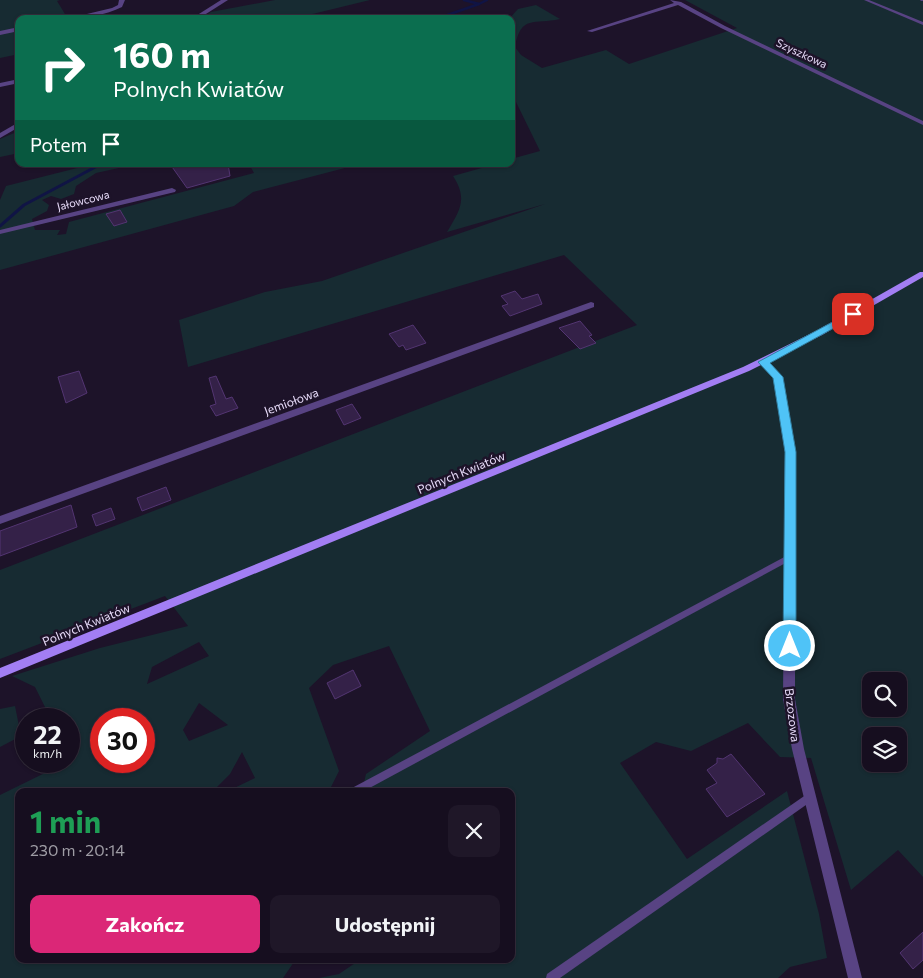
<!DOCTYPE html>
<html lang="pl">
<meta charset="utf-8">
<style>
:root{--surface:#160e1f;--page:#1f1728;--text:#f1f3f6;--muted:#9e9ca4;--line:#352e3d;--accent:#db2777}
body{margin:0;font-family:Commissioner,sans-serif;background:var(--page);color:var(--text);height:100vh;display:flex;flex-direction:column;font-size:19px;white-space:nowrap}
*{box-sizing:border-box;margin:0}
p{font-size:16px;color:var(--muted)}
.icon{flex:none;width:28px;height:28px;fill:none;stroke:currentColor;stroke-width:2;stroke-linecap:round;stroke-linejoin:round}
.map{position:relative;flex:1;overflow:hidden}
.side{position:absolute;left:15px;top:788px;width:500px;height:175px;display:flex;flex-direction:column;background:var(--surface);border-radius:10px;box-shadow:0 1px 4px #0004,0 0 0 1px var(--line)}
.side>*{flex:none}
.top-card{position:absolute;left:15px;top:15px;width:500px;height:152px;border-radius:10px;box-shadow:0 1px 4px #0004,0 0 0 1px var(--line);background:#0b6e4f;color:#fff;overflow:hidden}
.buttons{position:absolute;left:862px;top:672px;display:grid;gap:10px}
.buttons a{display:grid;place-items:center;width:45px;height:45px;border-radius:10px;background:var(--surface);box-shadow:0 1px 4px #0004,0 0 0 1px var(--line);font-size:25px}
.speed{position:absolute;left:15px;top:708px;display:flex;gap:10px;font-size:25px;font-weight:700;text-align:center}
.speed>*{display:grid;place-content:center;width:65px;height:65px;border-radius:50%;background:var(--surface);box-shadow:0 1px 4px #0004,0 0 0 1px var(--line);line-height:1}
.speed small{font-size:12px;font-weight:400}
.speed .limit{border:8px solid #d22;background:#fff;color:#111}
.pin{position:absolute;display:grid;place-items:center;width:42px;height:42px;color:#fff;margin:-21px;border-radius:10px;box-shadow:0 2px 8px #0006}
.me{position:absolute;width:55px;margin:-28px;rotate:0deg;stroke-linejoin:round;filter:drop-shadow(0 0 4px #0008)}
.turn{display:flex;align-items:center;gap:18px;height:105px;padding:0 15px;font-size:22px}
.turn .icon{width:65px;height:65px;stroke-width:2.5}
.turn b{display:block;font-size:35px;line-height:42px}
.then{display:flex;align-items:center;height:48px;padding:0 15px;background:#0003;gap:10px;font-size:19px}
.round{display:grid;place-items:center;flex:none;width:52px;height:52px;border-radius:10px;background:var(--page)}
.summary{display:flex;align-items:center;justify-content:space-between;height:85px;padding:0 15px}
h1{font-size:30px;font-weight:700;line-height:38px;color:#1e9e55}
.cta{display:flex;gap:10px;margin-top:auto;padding:10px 15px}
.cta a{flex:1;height:58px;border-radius:10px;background:var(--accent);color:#fff;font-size:20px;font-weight:700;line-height:58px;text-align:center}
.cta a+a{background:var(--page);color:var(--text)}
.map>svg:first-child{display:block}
.green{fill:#172b32;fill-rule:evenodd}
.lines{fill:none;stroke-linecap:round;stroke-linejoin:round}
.stream-far1{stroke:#101445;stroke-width:2.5}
.stream{stroke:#101445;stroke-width:3}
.building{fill:#342148;stroke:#533572}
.lane{fill:#584383;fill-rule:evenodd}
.street{fill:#584383;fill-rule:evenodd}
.secondary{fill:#a27ef3;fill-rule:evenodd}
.route{fill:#4fc3f7;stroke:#337fa1}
.labels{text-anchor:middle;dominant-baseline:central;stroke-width:5;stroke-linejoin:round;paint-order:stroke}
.far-street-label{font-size:11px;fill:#eadefc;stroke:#1d1329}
.street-label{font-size:12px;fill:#eadefc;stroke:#1d1329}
</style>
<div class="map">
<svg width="923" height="978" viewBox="0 0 923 978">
<rect width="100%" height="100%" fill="#1d1329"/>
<g class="green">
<path d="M0,0h60l-3,1 11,18h-49v35l-19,4z"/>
<path d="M275,0h95l-78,19h-91l10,-7z"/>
<path d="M685,0h238v877l-25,-27 -47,40 -40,-132 -31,-1 -32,-34 -57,28 -35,-9 -36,21 67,96 100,-68 32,123 8,44 -37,9 -12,11h-459l20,-4 22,-15h150v-168h-149l4,-17 64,-43 -41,-85 -56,19 -24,23 30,83 -10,20h-101l27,-13 -13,-26 -12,22 -17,17h-194v168h277l-13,19h-283v-183l59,-29v-5h10v-42h-18l-16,-32 -23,-11 88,-28 88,-22 -23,-30 -165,63v-89l637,-245 -73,-70 -376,112 -9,-47 86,-28 57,-11 223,-77 -98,28c13,-22 21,-33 6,-56l43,-12h15v-5l29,-8 -24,-49 -5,1v-84h-2l9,-10 18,-4 24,14c-26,6 -39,-5 -45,28l6,8 21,13 64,-18 23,14 108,-36zM199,642l10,14 -62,28 5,-17zM871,681h28v28h-28zM199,703l29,22 -39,16 -6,-11zM101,719h43v42h-43zM871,736h28v28h-28z"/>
<path d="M19,131v22l-19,4v-18z"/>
<path d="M93,164h44l-41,9 -20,13 -2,8 -13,5 -10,-3 -9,4 7,5 -2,6 -15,8 3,11h25l-3,5 9,-1 3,-12 185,-49 -5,-9h111l-107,28 -19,14 -234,64v-70l6,-14z"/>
<path d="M15,706l6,30 -21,11v-38z"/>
</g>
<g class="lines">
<g class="stream-far1">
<path d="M464,0l15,4 8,-4"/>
<path d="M436,19l43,-15"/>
</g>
<path class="stream" d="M0,226l24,-21 77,-41"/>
</g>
<g class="building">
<path d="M170,164h58l2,12 -43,12z"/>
<path d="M120,210l7,12 -13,4 -8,-12z"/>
<path d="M515,291l7,8 16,-5 4,10 -32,12 -8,-10 6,-2 -7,-8z"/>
<path d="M580,321l12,14 -3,1 7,7 -16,6 -21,-21z"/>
<path d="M413,325l13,18 -20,7 -3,-5 -4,2 -10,-13z"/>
<path d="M79,371l8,22 -21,10 -8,-26z"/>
<path d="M216,376l10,23 6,-2 6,11 -22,8 -6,-10 6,-2 -7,-26z"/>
<path d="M352,404l9,14 -17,7 -8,-15z"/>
<path d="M166,487l5,13 -29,11 -5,-13z"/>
<path d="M71,505l6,22 -77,29v-25z"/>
<path d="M111,508l4,11 -19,7 -4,-11z"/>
<path d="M353,670l8,16 -26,13 -8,-16z"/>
<path d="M731,754l34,40 -38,23 -21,-28 11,-6 -10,-13 10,-7v-5l6,1z"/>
<path d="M923,932v28l-10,9 -13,-16z"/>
</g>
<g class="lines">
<g class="lane">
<path d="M864,0h5l54,22v3z"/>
<path d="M920,0h3v1h-2z"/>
<path d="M790,554l3,1 1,2 -1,2 -429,232h-14l2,-3z"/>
<path d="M810,792l3,2 2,3 -2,3 -253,178h-14l1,-4z"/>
</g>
<g class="street">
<path d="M119,0h6l-3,7c-16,8 -38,12 -56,12l46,-11 6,-3z"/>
<path d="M221,0h7l-30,19h-7z"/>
<path d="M670,0l11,2 44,24 198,95v4l-202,-97 -43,-23 -86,27 -5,-1 87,-28z"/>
<path d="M19,27v4l-19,4v-4z"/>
<path d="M19,79v4l-19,4v-4z"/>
<path d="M19,122v5l-19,11v-5z"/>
<path d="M172,188l4,2 -1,2 -175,42v-4z"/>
<path d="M591,302l3,1v4l-594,217v-8z"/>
<path d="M763,359l3,1 16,17 13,75v247l9,50 58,229h-14l-56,-229 -9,-50 2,-247 -11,-74 -15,-16z"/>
</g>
<path class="secondary" d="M920,272h3v5l-101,58 -73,36 -749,307v-10l743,-301 73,-36z"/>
</g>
<path class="route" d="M853,311l5,3 -2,2 -86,47 13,14 13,75v194l-2,4 -4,2 -5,-2 -2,-4 2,-194 -12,-74 -15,-16z"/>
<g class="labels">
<g class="far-street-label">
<text transform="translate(802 53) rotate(25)">Szyszkowa</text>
<text transform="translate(83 200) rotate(-14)">Jałowcowa</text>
</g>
<g class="street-label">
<text transform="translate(291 401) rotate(-20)">Jemiołowa</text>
<text transform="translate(461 472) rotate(-22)">Polnych Kwiatów</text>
<text transform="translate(86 624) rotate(-22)">Polnych Kwiatów</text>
<text transform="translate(793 715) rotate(83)">Brzozowa</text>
</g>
</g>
</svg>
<div class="buttons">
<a><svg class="icon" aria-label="search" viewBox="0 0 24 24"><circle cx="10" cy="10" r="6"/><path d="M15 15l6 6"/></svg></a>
<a><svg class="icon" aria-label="layers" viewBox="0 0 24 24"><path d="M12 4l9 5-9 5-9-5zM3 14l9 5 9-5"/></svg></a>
</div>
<div class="speed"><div>22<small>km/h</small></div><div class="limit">30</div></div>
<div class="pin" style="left:853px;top:314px;background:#d93025"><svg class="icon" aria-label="arrive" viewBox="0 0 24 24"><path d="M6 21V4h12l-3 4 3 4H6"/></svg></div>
<svg class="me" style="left:790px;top:646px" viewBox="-20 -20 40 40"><circle r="17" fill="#4fc3f7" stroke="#fff" stroke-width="3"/><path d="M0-11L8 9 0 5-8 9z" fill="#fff"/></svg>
<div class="top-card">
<div class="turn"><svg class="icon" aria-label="right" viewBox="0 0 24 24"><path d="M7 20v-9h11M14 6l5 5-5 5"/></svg><div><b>160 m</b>Polnych Kwiatów</div></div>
<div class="then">Potem<svg class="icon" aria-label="arrive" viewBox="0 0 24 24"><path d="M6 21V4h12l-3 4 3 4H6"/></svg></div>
</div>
<section class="side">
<div class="summary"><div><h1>1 min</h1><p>230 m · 20:14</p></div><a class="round"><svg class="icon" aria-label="close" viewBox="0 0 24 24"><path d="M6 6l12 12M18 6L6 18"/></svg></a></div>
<div class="cta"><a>Zakończ</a><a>Udostępnij</a></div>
</section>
</div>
